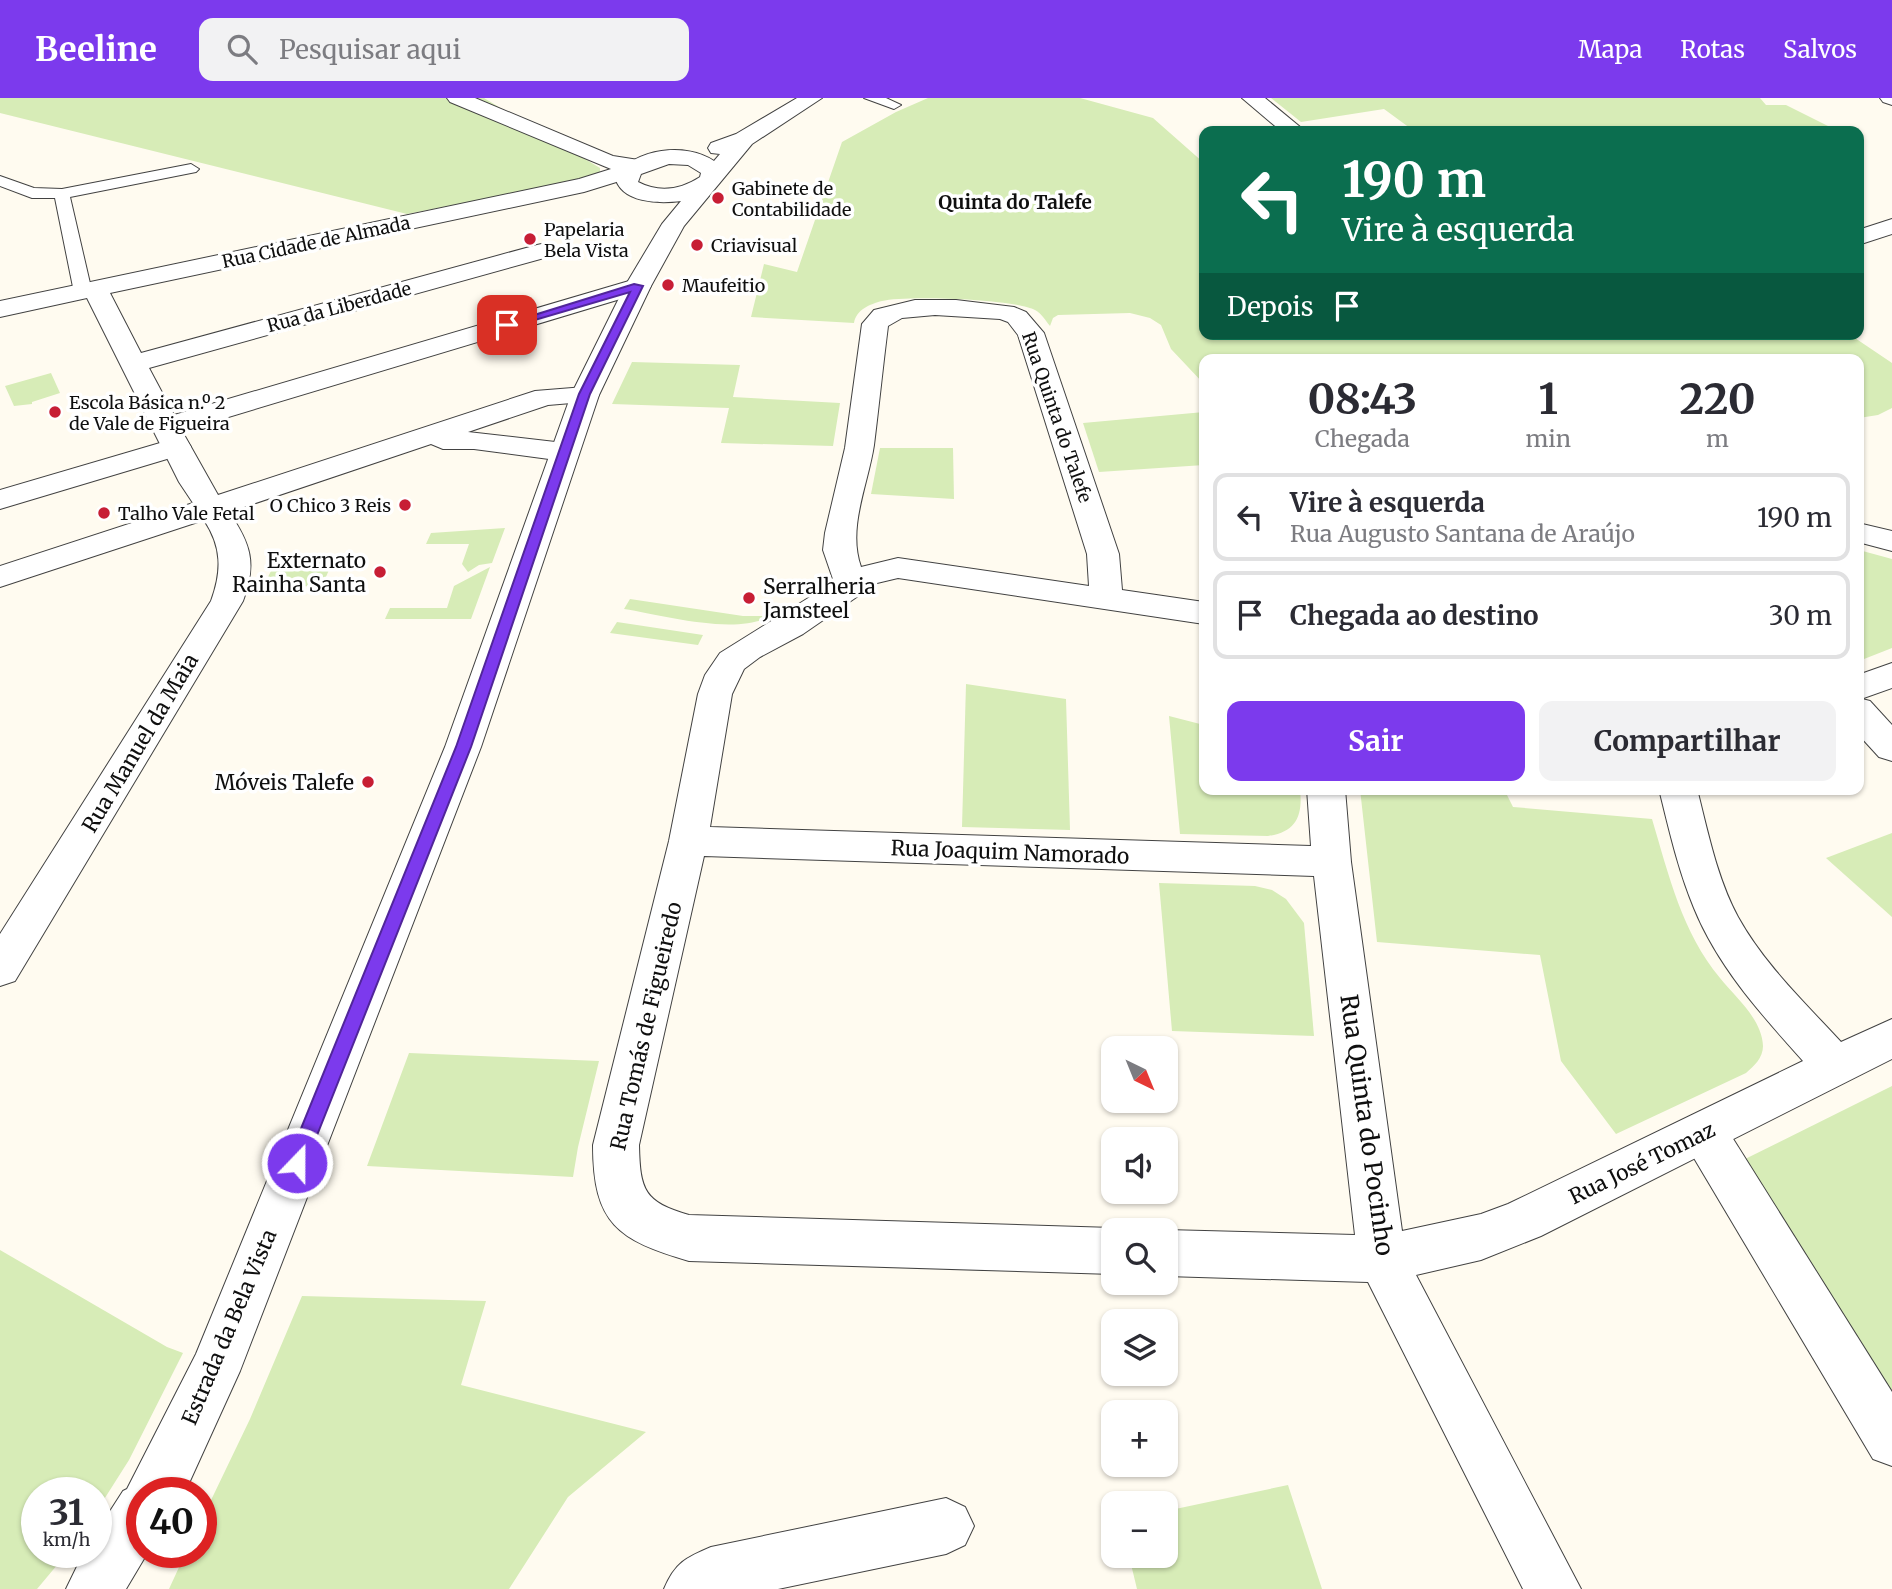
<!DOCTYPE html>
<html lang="pt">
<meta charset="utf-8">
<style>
:root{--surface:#fff;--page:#f2f2f3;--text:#2b2b33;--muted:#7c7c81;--line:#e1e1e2;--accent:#7c3aed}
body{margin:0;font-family:Merriweather,serif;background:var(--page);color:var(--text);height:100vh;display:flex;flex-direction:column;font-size:26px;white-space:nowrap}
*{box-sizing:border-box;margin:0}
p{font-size:23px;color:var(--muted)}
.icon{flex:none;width:38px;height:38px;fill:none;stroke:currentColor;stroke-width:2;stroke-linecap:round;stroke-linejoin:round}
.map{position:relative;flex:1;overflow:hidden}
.sheet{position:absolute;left:1199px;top:256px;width:665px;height:441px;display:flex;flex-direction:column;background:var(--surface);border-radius:14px;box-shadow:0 2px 5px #0004}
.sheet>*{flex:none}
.banner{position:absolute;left:1199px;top:28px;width:665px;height:214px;border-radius:14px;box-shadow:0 2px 5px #0004;background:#0b6e4f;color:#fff;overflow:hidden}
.needle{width:46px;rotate:137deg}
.buttons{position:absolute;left:1101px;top:938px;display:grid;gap:14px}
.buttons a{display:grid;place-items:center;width:77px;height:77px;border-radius:14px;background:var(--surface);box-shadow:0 2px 5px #0004;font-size:35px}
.speed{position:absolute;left:21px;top:1379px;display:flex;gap:14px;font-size:35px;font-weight:700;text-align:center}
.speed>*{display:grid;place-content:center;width:91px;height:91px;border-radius:50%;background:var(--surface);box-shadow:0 2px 5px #0004;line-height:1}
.speed small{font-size:18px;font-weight:400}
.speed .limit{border:10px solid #d22;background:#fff;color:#111}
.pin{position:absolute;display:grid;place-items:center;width:60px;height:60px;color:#fff;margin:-30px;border-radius:14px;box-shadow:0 4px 10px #0006}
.me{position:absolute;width:77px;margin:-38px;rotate:22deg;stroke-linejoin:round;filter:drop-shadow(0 0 5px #0008)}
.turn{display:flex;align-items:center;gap:24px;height:147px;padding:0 28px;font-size:32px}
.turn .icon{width:91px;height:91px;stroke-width:2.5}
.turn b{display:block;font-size:49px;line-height:60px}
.then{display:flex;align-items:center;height:66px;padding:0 28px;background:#0003;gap:14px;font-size:26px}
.eta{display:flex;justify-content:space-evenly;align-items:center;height:119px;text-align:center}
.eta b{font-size:42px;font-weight:700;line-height:49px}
.button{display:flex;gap:14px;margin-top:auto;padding:14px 28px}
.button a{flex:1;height:80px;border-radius:14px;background:var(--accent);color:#fff;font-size:28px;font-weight:700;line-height:80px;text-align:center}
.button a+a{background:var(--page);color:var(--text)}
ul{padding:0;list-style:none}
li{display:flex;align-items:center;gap:21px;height:88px;margin:0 14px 10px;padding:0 14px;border:4px solid var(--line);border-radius:14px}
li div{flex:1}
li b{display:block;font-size:26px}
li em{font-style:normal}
header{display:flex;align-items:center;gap:42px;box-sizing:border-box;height:98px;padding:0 35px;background:var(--accent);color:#fff}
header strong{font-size:33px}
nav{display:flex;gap:38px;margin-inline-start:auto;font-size:24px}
.search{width:490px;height:63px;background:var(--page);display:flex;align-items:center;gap:18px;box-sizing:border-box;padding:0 24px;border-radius:14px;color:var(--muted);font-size:26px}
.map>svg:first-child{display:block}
.green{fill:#d7ecb7}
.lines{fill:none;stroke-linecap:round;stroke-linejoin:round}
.service-casing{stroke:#424242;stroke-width:2}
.pedestrian-casing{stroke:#424242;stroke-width:2}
.minor-casing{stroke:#424242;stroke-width:2}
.tertiary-casing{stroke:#424242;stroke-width:2}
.service{fill:#fff;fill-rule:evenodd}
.pedestrian{fill:#fff;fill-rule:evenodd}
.minor{fill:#fff;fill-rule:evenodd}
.tertiary{fill:#fff;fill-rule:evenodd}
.route{fill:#7c3aed;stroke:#51269a;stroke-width:2}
.poi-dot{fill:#c71e35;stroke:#fff;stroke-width:2.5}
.labels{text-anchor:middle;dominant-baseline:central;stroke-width:7;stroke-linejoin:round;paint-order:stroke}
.far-poi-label{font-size:18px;fill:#0f0f0f;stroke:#fff;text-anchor:start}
.far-street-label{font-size:18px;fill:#0f0f0f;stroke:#fff}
.far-neighbourhood-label{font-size:19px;font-weight:bold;fill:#0f0f0f;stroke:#fff}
.poi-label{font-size:21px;fill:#0f0f0f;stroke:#fff;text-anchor:end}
.street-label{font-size:21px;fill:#0f0f0f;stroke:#fff}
.near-street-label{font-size:24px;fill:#0f0f0f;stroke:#fff}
</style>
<header>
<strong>Beeline</strong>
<div class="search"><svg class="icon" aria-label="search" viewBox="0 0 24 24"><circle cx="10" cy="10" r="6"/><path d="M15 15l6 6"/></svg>Pesquisar aqui</div>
<nav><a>Mapa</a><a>Rotas</a><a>Salvos</a></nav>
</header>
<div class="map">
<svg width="1892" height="1491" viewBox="0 0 1892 1491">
<rect width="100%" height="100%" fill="#fffbf0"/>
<g class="green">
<path d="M0,0h484l116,70v4l-29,10 -164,32 -407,-101z"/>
<path d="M928,0h152l73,20 51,45v171h645l43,29v45l-14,7 -19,3 -1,-59h-654v25l-33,-35 -10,-24 -11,-7 -20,-5 -72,2 -5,3 -3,8c-5,-6 -8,-12 -15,-16 -20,-11 -130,-15 -153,-9 -12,3 -26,9 -28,22l-103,-6 13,-53 33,8 45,-130 54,-30z"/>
<path d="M1271,0h489l6,7h20l52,26h-424l-30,-22 -83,13z"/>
<path d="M632,264l108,3 -7,32 107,6 -7,43 -112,-3 8,-35 -117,-4z"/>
<path d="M51,275l9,20 -28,9v2l-18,2 -9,-20z"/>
<path d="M1204,314v53l-105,7 -16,-49z"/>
<path d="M880,350h73l1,51 -83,-5z"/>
<path d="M505,430l-13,35 -13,2 -11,7 -6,-8 7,-20h-43l5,-11z"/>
<path d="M1859,452l33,9v89l-33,13z"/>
<path d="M335,458l-13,30 -59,1 10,-20v-10z"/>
<path d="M490,469l-19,52h-86l5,-11h57l7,-22z"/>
<path d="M630,501l113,17h27c-35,20 -107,-1 -146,-7z"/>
<path d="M617,524l86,13 -5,10 -88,-12z"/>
<path d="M966,586l100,15 4,131 -108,-3z"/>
<path d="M1169,618l35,9v64h96c3,27 -4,43 -32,47l-88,-2z"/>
<path d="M1360,691h144l9,18 139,12c17,57 30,113 68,159 16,20 42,41 43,68 0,12 -9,20 -17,27l-130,61 -55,-73 -21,-106 -163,-13z"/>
<path d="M1892,735v84l-66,-59z"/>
<path d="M1159,785l96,3 17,4 14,9 18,24 10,113 -142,-5z"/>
<path d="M409,955l190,8 -21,86 -5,30 -206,-11z"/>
<path d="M1892,988v323l-155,-246z"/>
<path d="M0,1152l167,97 16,6 -54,107 -33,52v-19h-59v59h31l-31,37h-37z"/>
<path d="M302,1198l184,5 -25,84 185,47 -78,65 -59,92h-340l17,-37h15v-31l49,-102z"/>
<path d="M1288,1387l34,104h-185l-8,-33h37v-45z"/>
</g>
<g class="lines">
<g class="service-casing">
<g id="service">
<path d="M864,0h22l15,7 -7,4z"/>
<path d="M191,66l8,5 -3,3 -126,25 22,95 -9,5 -9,-5 -19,-94h-23l-32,-12v-10l34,12 28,1z"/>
</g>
</g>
<g class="pedestrian-casing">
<g id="pedestrian">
<path d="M1880,0h12v7l-9,-3z"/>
<path d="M177,340l10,3 4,6 -4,6 -187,56v-19z"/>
<path d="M1858,600l12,3 22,24v36l-13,-4 -21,-23z"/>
<path d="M1704,1014l16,6 172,274v74l-19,-7 -185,-311 -7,-15 7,-15z"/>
</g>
</g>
<g class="minor-casing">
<g id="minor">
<path d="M447,0h28l138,58 32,5 3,5 -9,9 -55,17 -474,101 31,60 396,-108 9,-2 9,2 3,5 -3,5 -406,113 25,47 455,-134 9,-3 9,3 4,5 -4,5 -465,140 36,64 317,-104 50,-4 10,2 4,6 -4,6 -47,4 -80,27 96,11 10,3 5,6 -5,6 -10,3 -90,-12h-31l-12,-5 -202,68c22,32 28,52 14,89l-228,380 -15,5v-52l211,-333c11,-30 11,-54 -7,-81l-204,67v-21l193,-63 -14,-21 -92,-184 -87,19v-16l579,-122 32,-10 -161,-67z"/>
<path d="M1242,0h23l40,33h-24z"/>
<path d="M1892,121v15l-34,11v-15z"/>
<path d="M915,202h41l58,7 12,5 18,21 75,221 3,36 82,12v22l-306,-46 -21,5 -74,51 -43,23 -16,12 -12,25 -22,133 601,19 -4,-57h38l6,73 51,369 79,-17 27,-10 295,-143c-42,-47 -85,-94 -109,-153 -16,-38 -25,-79 -35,-119h38c11,43 20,89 41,128 26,47 67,86 103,125l51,-23v40l-351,177 -60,24 -65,15 165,314h-58l-155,-307 -202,-6v-46l189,5 -41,-359 -610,-20 -65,289c1,45 5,57 50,70l424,13 6,2h-6v44l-424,-13c-71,-21 -96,-37 -96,-116l76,-304 29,-147 7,-19 15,-22 114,-71 -11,-32 2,-17 20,-85 17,-124 12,-14zM935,217l65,4 8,3 10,13 69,219 2,32 -191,-28 -37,9c-14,-39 7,-82 13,-122 5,-40 9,-80 14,-119l14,-8z"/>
<path d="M1858,425l34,8v20l-34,-9z"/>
<path d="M1892,565v25l-34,12v-25z"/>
<path d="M946,1400l19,9 9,19 -9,19 -19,9 -168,35h-114c11,-26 21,-31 47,-42z"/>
</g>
</g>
<g class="tertiary-casing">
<path id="tertiary" d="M797,0h25l-70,46 -68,82 -33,60 -52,109 -118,352 -241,624 -50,110 -7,12h-41v59h6l-22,37h-60l18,-37h12v-19l27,-42 4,-2 69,-135 249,-607 126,-352 54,-109 37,-62 19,-23c-22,3 -60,2 -66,-24 20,-29 71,-35 99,-16l6,-7 -9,-1 -3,-5 3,-5 25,-9zM669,66l19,1 13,8 -1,4c-20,13 -41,16 -62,5l3,-8z"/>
</g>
<use href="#service" class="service"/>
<use href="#pedestrian" class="pedestrian"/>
<use href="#minor" class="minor"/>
<use href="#tertiary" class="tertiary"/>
</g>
<path class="route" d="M634,186l9,2 -53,108 -119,353 -165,416 -2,6 -7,2 -7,-2 -3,-6 169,-416 123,-353 51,-102 -119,35 -9,-2z"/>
<g class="poi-dot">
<circle cx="718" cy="100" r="7"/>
<circle cx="530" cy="141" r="7"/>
<circle cx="697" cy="147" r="7"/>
<circle cx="668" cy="187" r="7"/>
<circle cx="55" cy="314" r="7"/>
<circle cx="405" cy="407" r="7"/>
<circle cx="104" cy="415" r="7"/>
<circle cx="380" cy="474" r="7"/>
<circle cx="749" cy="500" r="7"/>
<circle cx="368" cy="684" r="7"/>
</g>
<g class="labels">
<g class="far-poi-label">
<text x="732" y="90">Gabinete de<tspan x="732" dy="21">Contabilidade</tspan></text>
<text x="544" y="131">Papelaria<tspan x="544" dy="21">Bela Vista</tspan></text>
<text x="711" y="147">Criavisual</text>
<text x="682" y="187">Maufeitio</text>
<text x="69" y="304">Escola Básica n.º 2<tspan x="69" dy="21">de Vale de Figueira</tspan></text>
<text x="391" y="407" text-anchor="end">O Chico 3 Reis</text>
<text x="118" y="415">Talho Vale Fetal</text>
</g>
<g class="far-street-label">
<text transform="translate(316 144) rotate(-12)">Rua Cidade de Almada</text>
<text transform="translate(339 209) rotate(-15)">Rua da Liberdade</text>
<text transform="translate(1057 319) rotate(71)">Rua Quinta do Talefe</text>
</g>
<g class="far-neighbourhood-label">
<text x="1015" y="104">Quinta do Talefe</text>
</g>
<g class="poi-label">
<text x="366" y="462">Externato<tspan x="366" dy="24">Rainha Santa</tspan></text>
<text x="763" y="488" text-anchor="start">Serralheria<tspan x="763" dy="24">Jamsteel</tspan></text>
<text x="354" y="684">Móveis Talefe</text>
</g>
<g class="street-label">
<text transform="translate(140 645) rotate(-59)">Rua Manuel da Maia</text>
<text transform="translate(1010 754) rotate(2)">Rua Joaquim Namorado</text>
<text transform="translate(646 928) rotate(-77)">Rua Tomás de Figueiredo</text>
<text transform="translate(1642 1065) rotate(-26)">Rua José Tomaz</text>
<text transform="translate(229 1229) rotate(-67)">Estrada da Bela Vista</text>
</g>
<g class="near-street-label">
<text transform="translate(1367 1027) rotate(82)">Rua Quinta do Pocinho</text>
</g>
</g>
</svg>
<div class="buttons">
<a><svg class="needle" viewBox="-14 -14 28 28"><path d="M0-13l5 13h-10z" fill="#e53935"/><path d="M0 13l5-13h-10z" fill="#7c7c81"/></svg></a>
<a><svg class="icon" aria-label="sound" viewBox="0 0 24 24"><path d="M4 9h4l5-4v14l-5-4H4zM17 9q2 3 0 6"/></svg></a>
<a><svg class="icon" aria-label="search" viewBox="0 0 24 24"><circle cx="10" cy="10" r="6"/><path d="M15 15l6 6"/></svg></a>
<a><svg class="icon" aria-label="layers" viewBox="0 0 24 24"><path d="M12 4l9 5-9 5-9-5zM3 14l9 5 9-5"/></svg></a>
<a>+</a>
<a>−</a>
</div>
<div class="speed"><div>31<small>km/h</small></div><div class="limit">40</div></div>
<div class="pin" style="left:507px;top:227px;background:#d93025"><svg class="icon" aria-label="arrive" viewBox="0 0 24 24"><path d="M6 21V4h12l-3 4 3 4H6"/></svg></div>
<svg class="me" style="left:297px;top:1065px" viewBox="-20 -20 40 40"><circle r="17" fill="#7c3aed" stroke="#fff" stroke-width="3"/><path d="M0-11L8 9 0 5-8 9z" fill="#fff"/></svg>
<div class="banner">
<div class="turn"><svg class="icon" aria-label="left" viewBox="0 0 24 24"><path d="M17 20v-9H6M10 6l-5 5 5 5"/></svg><div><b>190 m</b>Vire à esquerda</div></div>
<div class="then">Depois<svg class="icon" aria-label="arrive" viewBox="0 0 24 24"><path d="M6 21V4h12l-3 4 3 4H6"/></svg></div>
</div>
<section class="sheet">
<div class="eta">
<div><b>08:43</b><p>Chegada</p></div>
<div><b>1</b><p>min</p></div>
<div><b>220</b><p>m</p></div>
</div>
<ul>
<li><svg class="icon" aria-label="left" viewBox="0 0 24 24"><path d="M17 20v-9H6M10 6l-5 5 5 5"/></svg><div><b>Vire à esquerda</b><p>Rua Augusto Santana de Araújo</p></div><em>190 m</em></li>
<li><svg class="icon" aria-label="arrive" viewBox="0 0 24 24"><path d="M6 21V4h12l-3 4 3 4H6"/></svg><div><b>Chegada ao destino</b></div><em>30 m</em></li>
</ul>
<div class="button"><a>Sair</a><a>Compartilhar</a></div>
</section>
</div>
